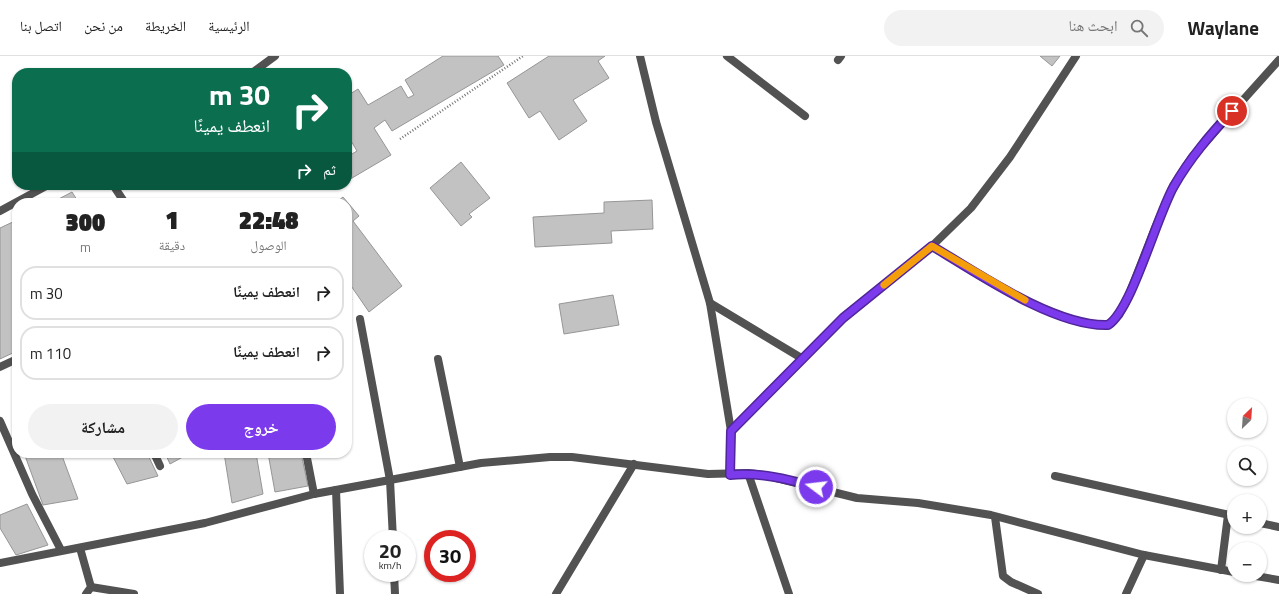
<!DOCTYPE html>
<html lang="ar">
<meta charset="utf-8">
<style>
:root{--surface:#fff;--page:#f2f2f2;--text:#222;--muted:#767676;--line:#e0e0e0;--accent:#7c3aed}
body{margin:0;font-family:"Titillium Web","Noto Naskh Arabic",sans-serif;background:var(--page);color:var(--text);direction:rtl;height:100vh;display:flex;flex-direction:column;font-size:15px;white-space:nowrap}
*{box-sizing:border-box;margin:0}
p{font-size:13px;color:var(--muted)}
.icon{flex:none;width:22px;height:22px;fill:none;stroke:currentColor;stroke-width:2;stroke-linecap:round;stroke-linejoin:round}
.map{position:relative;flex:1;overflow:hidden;direction:ltr}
.sheet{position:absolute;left:12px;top:142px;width:340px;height:260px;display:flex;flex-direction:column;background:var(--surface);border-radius:16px;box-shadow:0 1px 3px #0004;direction:rtl}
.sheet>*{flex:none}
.guide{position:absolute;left:12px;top:12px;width:340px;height:122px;border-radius:16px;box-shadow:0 1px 3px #0004;direction:rtl;background:#0b6e4f;color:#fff;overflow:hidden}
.needle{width:26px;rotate:25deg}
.fabs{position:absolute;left:1227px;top:342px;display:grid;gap:8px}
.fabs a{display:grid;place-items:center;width:40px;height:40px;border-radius:50%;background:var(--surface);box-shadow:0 1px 3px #0004;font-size:20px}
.speed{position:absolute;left:364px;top:474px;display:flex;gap:8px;font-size:20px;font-weight:700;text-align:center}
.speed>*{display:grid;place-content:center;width:52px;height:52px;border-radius:50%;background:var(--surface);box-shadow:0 1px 3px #0004;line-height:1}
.speed small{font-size:10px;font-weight:400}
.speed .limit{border:6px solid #d22;background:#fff;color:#111}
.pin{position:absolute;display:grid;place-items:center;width:34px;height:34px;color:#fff;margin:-17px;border:2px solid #fff;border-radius:50%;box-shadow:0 1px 4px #0007}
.me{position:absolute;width:44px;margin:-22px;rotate:285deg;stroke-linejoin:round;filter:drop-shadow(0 0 3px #0008)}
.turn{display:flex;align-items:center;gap:14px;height:84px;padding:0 16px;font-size:18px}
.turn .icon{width:52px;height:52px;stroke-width:2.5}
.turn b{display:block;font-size:28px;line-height:34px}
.then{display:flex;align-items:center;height:38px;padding:0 16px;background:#0003;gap:8px;font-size:15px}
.eta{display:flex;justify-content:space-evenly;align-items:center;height:68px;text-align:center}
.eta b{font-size:24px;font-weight:800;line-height:28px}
.cta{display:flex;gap:8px;margin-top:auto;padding:8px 16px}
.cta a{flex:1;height:46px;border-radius:24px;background:var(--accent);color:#fff;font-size:16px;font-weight:800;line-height:46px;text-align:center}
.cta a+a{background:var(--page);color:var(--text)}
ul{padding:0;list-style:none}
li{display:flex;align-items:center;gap:12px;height:54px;margin:0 8px 6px;padding:0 8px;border:2px solid var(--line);border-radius:16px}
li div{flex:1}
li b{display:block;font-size:15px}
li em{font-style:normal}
header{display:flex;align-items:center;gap:24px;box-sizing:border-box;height:56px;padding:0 20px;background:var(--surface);border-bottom:1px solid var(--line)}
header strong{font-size:19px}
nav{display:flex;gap:22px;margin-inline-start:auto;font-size:14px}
.search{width:280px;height:36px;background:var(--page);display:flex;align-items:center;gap:10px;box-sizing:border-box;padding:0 14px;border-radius:22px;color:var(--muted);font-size:15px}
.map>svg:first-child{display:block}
.building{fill:#c2c2c2;stroke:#969696}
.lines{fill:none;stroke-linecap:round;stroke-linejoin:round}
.path{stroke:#747474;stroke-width:2.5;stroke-dasharray:1 2;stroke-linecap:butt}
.street{stroke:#525252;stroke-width:8}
.route-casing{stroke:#51269a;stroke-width:10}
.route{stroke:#7c3aed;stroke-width:7}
.slow{stroke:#f59e0b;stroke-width:7}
</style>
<header>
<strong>Waylane</strong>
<div class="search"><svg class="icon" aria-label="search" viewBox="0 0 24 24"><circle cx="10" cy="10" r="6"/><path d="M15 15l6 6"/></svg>ابحث هنا</div>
<nav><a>الرئيسية</a><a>الخريطة</a><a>من نحن</a><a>اتصل بنا</a></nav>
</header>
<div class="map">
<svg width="1279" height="538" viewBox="0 0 1279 538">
<rect width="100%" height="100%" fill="#fff"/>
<g class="building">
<path d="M443,0h55l6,9 -112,66 -7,-11 -11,8 17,27 -44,26v-24l10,-6 -10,-17v-38l11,-7 10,16 33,-19 7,12 6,-3 -9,-15z"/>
<path d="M549,0h56l-7,5 11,17 -36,22 14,21 -28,19 -19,-29 -11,7 -22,-35z"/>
<path d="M1040,0h20l-8,10z"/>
<path d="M461,106l29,36 -21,16 3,3 -11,9 -31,-38z"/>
<path d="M72,136l7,11h-28z"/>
<path d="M343,141l16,19 -6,5 49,65 -33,26 -22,-32v-77h-12z"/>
<path d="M652,144l1,29 -42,2 1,12 -77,4 -2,-30 71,-4v-11z"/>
<path d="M17,164v131l-17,8v-131z"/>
<path d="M347,236l5,8 -5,4z"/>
<path d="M613,239l6,30 -55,9 -5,-30z"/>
<path d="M24,397h37l17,46 -35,6z"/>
<path d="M111,397h36l11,23 -31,8z"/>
<path d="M165,397h25l-20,11z"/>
<path d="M224,397h32l7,41 -31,9z"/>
<path d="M268,397h33l7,33 -33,6z"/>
<path d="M27,448l21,41 -32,10 -16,-27v-13z"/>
</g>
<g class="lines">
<path class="path" d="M400,83l123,-83"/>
<g class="street">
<path d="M640,0l16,66 54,181 21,128 -1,44"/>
<path d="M727,0l78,60"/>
<path d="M838,4l3,-4"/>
<path d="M252,17l23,-17"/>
<path d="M113,129l12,18"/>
<path d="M0,155l48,-26"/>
<path d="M932,190c44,27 124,82 176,79l11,-10 7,-13 29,-74 18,-42 19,-29 87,-97"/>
<path d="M710,247l93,56"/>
<path d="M360,263l30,161 3,59"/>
<path d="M438,303l22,108"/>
<path d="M0,311l17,-8"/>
<path d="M0,365l32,73 29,56"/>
<path d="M731,375l112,-113 89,-72 39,-38 39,-51 66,-101"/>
<path d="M154,397l6,13"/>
<path d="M306,397l8,41"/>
<path d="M748,417l41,121"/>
<path d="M1055,420l179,40"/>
<path d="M336,434l4,104"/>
<path d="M995,461l8,59 8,6 27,12"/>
<path d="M1260,467l19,4"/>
<path d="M80,492l11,39 -5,7"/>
<path d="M0,507l205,-40 109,-29 76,-14 91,-17 69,-6h22l136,17 40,-1 16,2 93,23 61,5 73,12 153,40 90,17"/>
<path d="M1221,514l7,-55"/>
<path d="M394,517l1,21"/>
<path d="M1250,519l29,5"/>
<path d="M91,531l43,7"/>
<path d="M556,538l78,-130"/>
<path d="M1126,538l18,-39"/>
</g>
</g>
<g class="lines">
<g class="route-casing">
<path id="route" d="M816,431c-29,-8 -56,-15 -86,-12l1,-44 112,-113 89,-72c45,27 123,81 176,79 24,-15 49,-110 66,-139 16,-28 36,-51 58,-75"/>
</g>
<use href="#route" class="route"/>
<path class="slow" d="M884,229l48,-39 93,54"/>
</g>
</svg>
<div class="fabs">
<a><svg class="needle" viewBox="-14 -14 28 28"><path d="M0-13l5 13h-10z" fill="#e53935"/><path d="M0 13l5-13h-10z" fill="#767676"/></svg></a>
<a><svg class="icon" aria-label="search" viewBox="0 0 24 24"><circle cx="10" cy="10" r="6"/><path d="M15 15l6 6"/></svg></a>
<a>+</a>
<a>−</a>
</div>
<div class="speed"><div>20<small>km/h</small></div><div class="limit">30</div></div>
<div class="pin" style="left:1232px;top:55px;background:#d93025"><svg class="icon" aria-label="arrive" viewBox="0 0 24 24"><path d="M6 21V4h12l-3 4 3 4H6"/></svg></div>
<svg class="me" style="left:816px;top:431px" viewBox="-20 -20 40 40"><circle r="17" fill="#7c3aed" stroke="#fff" stroke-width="3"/><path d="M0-11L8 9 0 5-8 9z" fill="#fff"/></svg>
<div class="guide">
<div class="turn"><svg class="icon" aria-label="right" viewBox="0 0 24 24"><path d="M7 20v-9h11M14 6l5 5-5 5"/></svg><div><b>30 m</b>انعطف يمينًا</div></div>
<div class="then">ثم<svg class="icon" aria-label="right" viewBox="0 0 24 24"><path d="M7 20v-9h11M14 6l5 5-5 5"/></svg></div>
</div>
<section class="sheet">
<div class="eta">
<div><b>22:48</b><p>الوصول</p></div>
<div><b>1</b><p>دقيقة</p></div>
<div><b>300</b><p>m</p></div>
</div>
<ul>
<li><svg class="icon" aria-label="right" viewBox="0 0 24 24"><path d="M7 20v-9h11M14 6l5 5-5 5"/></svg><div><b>انعطف يمينًا</b></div><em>30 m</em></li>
<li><svg class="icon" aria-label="right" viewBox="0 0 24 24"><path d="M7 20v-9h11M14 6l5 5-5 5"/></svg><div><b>انعطف يمينًا</b></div><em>110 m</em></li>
</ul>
<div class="cta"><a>خروج</a><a>مشاركة</a></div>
</section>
</div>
